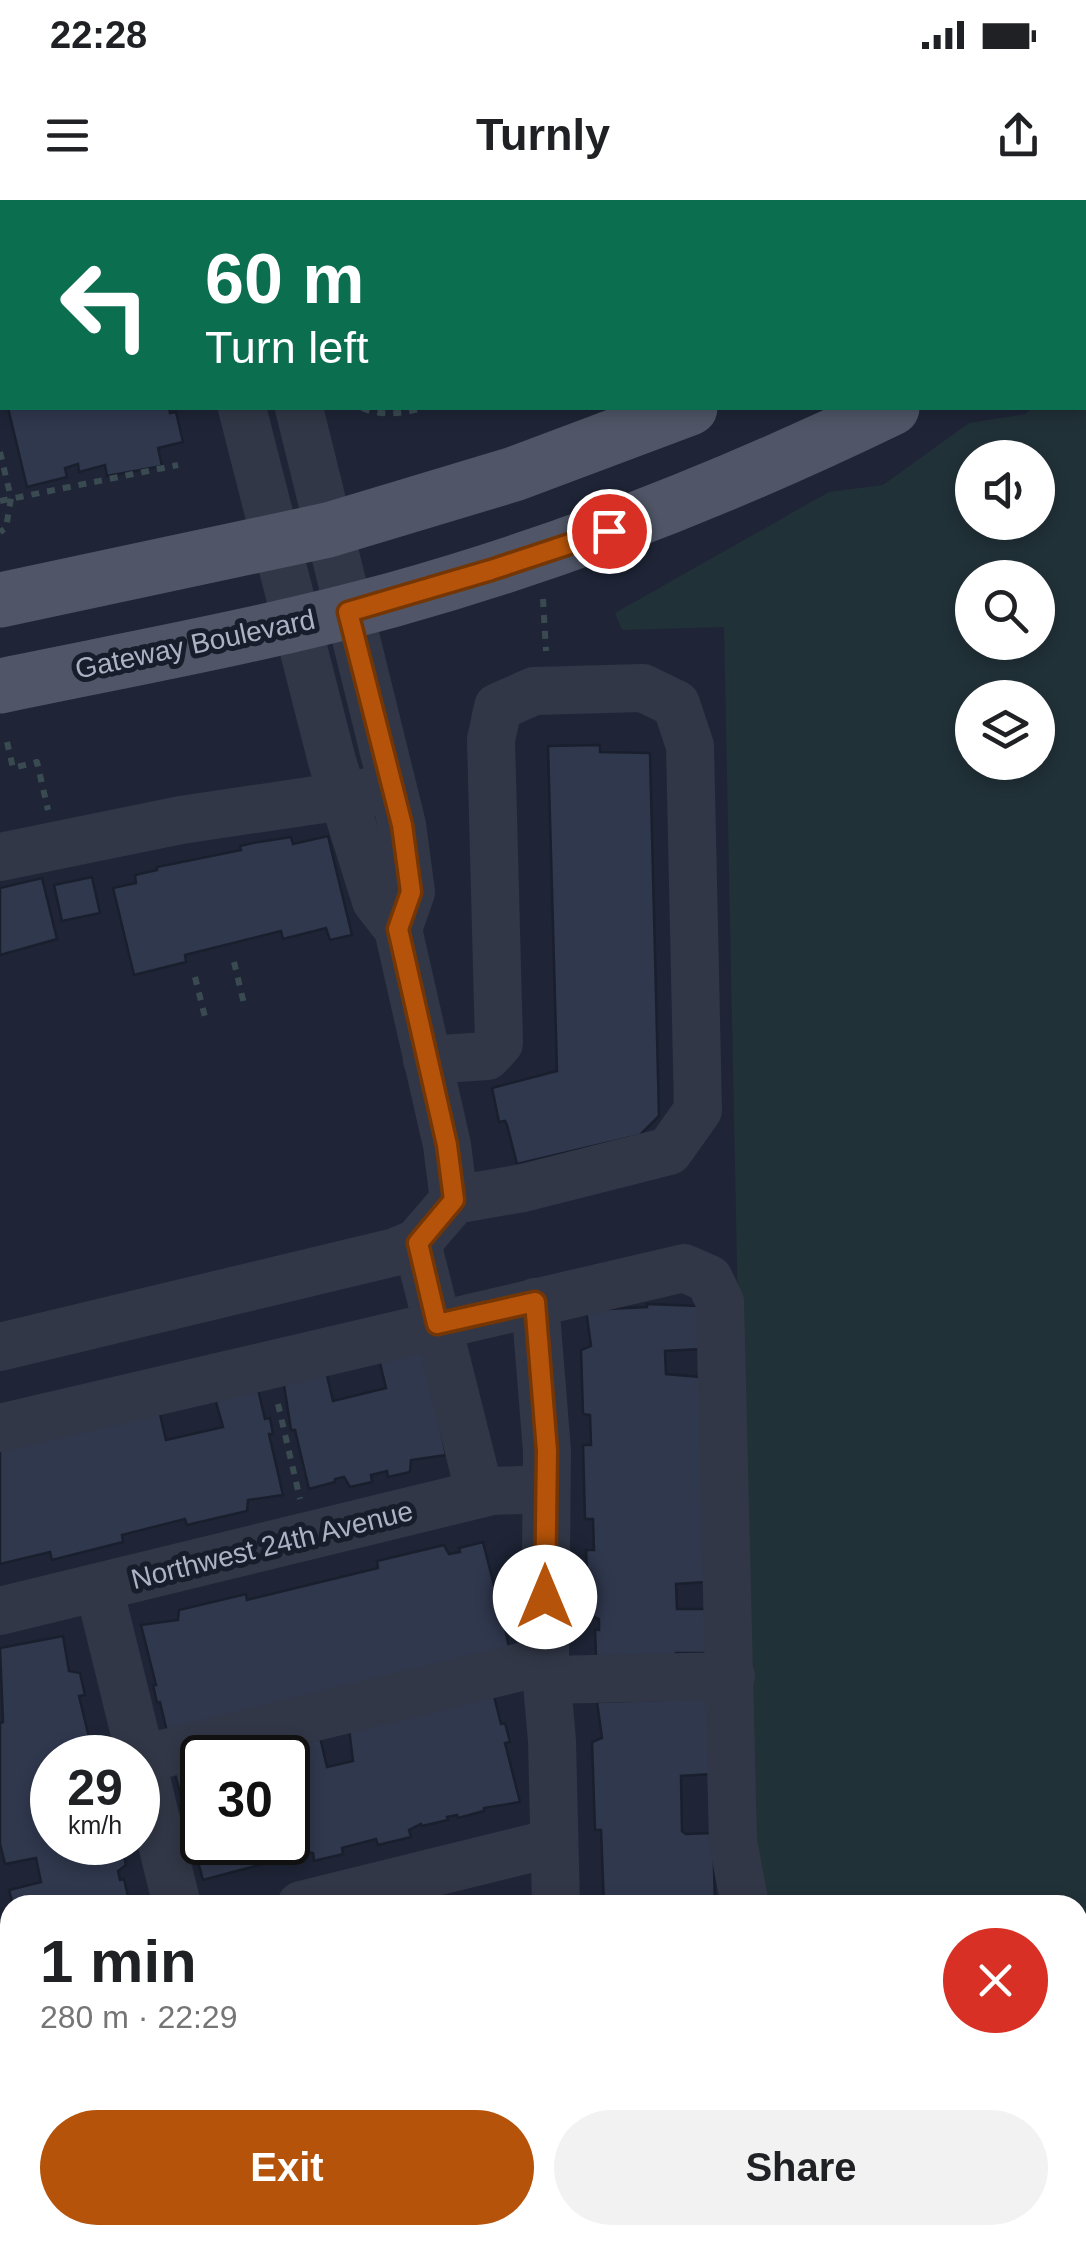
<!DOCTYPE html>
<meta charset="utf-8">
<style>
:root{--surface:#fff;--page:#f2f2f2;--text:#202124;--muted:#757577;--accent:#b45309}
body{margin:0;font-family:Arial,sans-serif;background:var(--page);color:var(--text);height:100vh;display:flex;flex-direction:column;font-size:38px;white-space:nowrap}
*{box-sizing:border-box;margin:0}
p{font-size:32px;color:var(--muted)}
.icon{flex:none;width:55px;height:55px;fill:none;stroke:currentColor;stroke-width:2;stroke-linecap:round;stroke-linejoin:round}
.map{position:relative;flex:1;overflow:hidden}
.details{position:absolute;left:0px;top:1695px;width:1088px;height:350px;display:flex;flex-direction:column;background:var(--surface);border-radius:30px 30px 0 0;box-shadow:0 5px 15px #0003}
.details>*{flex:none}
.hud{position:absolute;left:0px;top:0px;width:1088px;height:210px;box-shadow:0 5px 15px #0003;background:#0b6e4f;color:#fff;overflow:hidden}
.controls{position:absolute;left:955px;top:240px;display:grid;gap:20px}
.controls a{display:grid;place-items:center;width:100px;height:100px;border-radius:50%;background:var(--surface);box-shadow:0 5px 15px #0003;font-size:50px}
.speed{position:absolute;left:30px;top:1535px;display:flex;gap:20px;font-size:50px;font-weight:700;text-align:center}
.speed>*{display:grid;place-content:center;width:130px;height:130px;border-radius:50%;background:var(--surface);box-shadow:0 5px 15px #0003;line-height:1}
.speed small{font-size:25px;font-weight:400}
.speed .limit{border:5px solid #111;border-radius:15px;background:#fff;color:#111}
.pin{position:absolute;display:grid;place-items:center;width:85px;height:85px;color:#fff;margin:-42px;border:5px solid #fff;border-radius:50%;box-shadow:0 2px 10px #0007}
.me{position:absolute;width:110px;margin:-55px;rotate:0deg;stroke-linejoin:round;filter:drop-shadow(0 0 8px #0008)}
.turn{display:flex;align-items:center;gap:35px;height:210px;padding:0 40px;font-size:45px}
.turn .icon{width:130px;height:130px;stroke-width:2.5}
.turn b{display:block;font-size:70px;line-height:85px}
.round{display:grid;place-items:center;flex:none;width:105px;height:105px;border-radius:52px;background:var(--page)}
.headline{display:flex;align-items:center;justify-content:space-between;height:170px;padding:0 40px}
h1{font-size:60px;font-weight:600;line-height:75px}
.button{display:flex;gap:20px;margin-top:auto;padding:20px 40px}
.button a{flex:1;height:115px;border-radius:60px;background:var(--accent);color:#fff;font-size:40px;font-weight:600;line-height:115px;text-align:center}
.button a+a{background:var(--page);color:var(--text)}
.status{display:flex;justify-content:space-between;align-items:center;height:70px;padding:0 50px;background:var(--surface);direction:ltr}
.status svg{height:28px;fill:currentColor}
header{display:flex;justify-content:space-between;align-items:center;height:130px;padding:0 40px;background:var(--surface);font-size:45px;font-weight:600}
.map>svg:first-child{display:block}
.green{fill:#213138;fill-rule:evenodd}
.building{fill:#30384e;stroke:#1a1f2d;stroke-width:2.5}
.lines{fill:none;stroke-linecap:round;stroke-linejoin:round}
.path{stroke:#394b50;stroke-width:6;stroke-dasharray:8 8;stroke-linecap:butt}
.minor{stroke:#323747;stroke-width:48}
.major{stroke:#505667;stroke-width:55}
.route-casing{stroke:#753606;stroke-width:25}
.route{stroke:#b45309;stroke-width:18}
.labels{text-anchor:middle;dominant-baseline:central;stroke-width:10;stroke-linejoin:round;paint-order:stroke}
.street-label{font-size:28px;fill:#acb1c4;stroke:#181d2b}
</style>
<div class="status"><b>22:28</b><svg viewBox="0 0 49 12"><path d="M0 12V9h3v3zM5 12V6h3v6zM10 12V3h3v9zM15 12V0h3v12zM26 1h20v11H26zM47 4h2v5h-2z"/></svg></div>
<header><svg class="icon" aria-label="menu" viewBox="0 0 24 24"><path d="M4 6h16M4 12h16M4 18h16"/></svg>Turnly<svg class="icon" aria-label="share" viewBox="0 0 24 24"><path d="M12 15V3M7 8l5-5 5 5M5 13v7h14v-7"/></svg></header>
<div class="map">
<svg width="1086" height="2045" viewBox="0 0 1086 2045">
<rect width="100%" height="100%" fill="#1f2537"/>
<path class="green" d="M1086,157v1888h-249l-2,-10h243v-330h-316l-13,-57 -25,-1221 -102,3 -7,-17 214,-121 54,-7 86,-62 57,-9 4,-6h55zM972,258h66v64h-66zM972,378h66v64h-66zM972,498h66v64h-66z"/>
<g class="building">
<path d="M8,208h161l1,5 6,-1 7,30 -25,6 4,18 -55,10 -2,-11 -26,7 -1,-8 -13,4 2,9 -40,10z"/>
<path d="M600,545v7l50,1 9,363 -19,19 -123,29 -10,-39 -2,-4 -6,1 -7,-34 65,-17 -9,-325z"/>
<path d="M328,636l24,99 -22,5 -4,-12 -43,11 -2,-8 -96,24 1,7 -52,13 -21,-87 23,-5 -1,-8 22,-5v-3l84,-17 -1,-4 13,-3 38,-6 2,7z"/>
<path d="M92,677l8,36 -38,8 -8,-36z"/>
<path d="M42,678l15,61 -57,16v-67z"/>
<path d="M647,1104l53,2 2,43 -37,2 1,23 34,3 6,205 -30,2 1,25h32l3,44h-36v4l-80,-1 -1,-27 4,1v-11l-10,-4 -3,-65h8l-1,-31h-8l-2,-74h8l-1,-30 -7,-1 -2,-64 10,-4 -5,-36 61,-3z"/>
<path d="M423,1144l23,111 -35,5 -1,12 -22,5 -1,-6 -16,4 1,7 -22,5 -6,-10 -9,2v3l-26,7 -14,-59h-4l-8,-51 42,-12 8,34 53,-13 -8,-33z"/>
<path d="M257,1185l8,34 5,-1 3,16h-4l14,61 -35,5 -1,11 -60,14 -2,-6 -63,16 1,7 -71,18 -2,-8 -50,12v-115l159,-39 7,30 57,-13 -9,-32z"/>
<path d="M483,1342l15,59 3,-1 5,17 -3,1 7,34 -342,84 -8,-34 -3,1 -4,-18h3l-15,-60 37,-5 1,-10 67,-16 1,6 131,-32 -1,-7 67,-16 5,9 11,-2 -1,-4z"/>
<path d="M63,1436l6,35 11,2 5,22 -6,1 15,62h-42v84l69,1 5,22 -8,6 2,9 4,-1 6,26h-117l-4,-15 32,-8 -5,-24 -31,6 -5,-20v-121l3,-1 -3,-74z"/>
<path d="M493,1492l8,32 4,-1 5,19 -5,1 15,59 -36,6v3l-26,7 -1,-3 -10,2 1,3 -26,6 -1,-2 -12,6 2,7 -33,8 -2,-6 -34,9 1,6 -29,7 -1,-8 -5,-1 -105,28 -16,-59 -3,1 -4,-17 3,-1 -9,-34 28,-7v79h86v-84h-61l93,-21 7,30 26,-6 -4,-32z"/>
<path d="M712,1498v76l-31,2 1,55 4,3 27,-1 2,70 -111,2 -3,-75h-6l-3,-88 10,-4 -5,-36z"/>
<path d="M249,2035h37l-19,10h-12z"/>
<path d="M287,2035h100l4,8 -98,2z"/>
<path d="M679,2035h121l3,10h-114l-1,-3 -7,2z"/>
</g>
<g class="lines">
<g class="path">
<path d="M577,0l1,2"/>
<path d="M362,208c20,9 41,5 62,0"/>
<path d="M0,252l11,46 -5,30 -6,4"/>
<path d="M0,301l178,-36"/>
<path d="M543,399l3,52"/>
<path d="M7,542l6,26 24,-6 11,48"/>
<path d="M234,762l11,46"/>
<path d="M195,777l10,40"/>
<path d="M278,1204l22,95"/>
</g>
<g class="minor">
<path d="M101,0v2"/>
<path d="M176,0l3,2"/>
<path d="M340,0v2"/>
<path d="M713,0l2,2"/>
<path d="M27,2l11,-2"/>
<path d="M244,2l2,-2"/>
<path d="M510,2l10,-2"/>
<path d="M815,2l4,-2"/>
<path d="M0,107l2,-1"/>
<path d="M242,208l90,353 44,140 22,28 49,216 7,55"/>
<path d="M299,208l103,417 9,67 -13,37"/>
<path d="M0,657l181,-37 195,-29"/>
<path d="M417,1043l63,251"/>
<path d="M535,1102l12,149 -2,210 7,80 4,164"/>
<path d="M0,1147l395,-95 22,-9 37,-43 69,-12 146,-37 29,-41 -8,-364 -14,-42 -33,-16 -109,3 -36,16 -7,33 8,303 -12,13 -60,4"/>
<path d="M0,1228l684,-160 25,11 11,23 13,540 12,63"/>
<path d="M99,1388l78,317"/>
<path d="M0,1411l492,-120 54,-2"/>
<path d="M546,1480l185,-4"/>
<path d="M142,1559l403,-98"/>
<path d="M301,1705l252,-62"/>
<path d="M0,1800l10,-7"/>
<path d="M0,1881l10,-11"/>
<path d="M0,1949l10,8"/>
<path d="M14,2035l13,10"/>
<path d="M97,2035l10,10"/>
<path d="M228,2035l6,10"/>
<path d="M431,2035l5,10"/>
<path d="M638,2035l3,10"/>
<path d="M821,2035l3,10"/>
</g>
<g class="major">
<path d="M1076,2l4,-2"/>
<path d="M1085,98l1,-1"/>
<path d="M0,400l328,-70 186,-56 176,-66"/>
<path d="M0,486c130,-27 263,-51 392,-86 173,-48 339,-114 500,-192"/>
</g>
</g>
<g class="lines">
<g class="route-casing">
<path id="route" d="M545,1397l2,-146 -12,-149 -98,22 -19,-81 36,-43 -7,-55 -49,-216 13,-37 -9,-67 -54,-213 143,-42 118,-39"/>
</g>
<use href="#route" class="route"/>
</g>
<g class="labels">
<g class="street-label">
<text transform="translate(195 444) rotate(-12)">Gateway Boulevard</text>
<text transform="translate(272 1345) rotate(-14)">Northwest 24th Avenue</text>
</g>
</g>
</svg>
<div class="controls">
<a><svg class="icon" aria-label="sound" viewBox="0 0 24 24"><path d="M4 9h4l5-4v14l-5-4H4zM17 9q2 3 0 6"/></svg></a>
<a><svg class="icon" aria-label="search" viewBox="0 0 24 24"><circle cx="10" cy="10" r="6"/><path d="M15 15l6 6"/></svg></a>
<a><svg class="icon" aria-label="layers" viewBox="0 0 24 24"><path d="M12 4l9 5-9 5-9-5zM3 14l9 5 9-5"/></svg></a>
</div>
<div class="speed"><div>29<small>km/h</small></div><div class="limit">30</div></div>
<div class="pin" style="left:609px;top:331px;background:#d93025"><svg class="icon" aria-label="arrive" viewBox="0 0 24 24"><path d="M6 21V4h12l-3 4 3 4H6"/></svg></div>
<svg class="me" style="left:545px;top:1397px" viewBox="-20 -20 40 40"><circle r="19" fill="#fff"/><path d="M0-13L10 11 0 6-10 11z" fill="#b45309"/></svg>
<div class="hud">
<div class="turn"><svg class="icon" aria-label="left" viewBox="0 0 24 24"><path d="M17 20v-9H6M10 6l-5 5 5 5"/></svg><div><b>60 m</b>Turn left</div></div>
</div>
<section class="details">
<div class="headline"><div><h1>1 min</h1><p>280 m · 22:29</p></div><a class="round" style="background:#d93025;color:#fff"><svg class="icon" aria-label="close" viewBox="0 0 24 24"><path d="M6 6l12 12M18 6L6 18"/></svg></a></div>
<div class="button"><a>Exit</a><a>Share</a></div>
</section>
</div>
